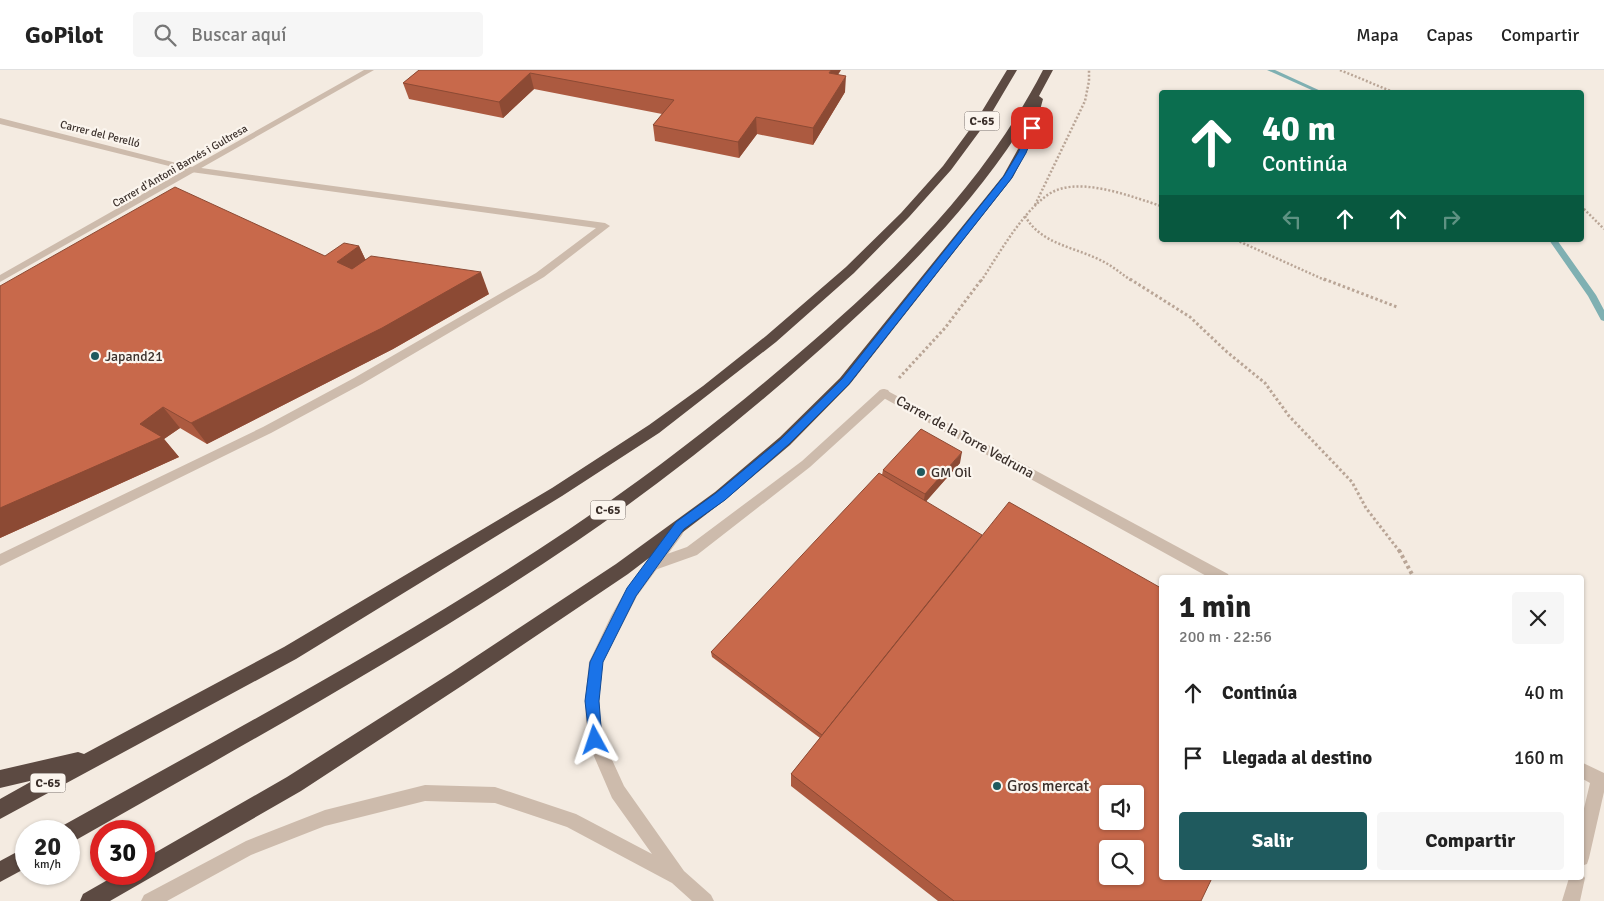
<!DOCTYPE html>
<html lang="es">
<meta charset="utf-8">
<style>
:root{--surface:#fff;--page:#f6f6f6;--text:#222;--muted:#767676;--line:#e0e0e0;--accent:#1f5a5e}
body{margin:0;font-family:Signika,sans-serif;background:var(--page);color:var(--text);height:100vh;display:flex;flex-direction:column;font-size:19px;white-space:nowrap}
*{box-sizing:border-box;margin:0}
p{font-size:16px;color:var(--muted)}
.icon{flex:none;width:28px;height:28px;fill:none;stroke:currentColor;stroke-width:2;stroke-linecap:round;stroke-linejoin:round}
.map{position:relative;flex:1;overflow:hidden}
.drawer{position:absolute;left:1159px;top:505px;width:425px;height:305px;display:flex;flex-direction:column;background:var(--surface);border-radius:5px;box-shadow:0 1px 4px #0004}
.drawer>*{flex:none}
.hud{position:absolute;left:1159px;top:20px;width:425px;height:152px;border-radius:5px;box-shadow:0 1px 4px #0004;background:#0b6e4f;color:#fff;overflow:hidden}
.tools{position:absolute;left:1099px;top:715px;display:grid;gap:10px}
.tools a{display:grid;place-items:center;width:45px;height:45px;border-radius:5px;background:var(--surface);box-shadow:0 1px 4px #0004;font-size:25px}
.speed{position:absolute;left:15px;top:750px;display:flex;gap:10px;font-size:25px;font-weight:700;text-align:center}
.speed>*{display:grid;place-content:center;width:65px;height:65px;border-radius:50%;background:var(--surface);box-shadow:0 1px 4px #0004;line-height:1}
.speed small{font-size:12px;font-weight:400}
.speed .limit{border:8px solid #d22;background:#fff;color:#111}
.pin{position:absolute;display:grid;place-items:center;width:42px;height:42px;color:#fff;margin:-21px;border-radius:10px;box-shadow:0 2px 8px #0006}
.me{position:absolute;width:55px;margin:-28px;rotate:355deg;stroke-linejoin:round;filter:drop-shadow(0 0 4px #0008)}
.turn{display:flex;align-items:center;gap:18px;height:105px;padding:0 20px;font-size:22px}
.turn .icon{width:65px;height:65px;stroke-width:2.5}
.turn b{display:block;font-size:35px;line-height:42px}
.lanes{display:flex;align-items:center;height:48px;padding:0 20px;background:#0003;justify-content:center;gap:25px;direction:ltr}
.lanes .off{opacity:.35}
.round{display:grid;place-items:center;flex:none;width:52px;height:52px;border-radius:5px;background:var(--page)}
.head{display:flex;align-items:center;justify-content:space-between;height:85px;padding:0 20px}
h1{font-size:30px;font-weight:700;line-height:38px}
.cta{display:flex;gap:10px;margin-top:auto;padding:10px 20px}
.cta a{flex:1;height:58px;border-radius:5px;background:var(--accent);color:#fff;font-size:20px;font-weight:700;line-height:58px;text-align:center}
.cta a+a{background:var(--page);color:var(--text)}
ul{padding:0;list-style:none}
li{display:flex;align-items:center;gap:15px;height:65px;padding:0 20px}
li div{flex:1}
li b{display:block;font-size:19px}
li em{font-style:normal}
header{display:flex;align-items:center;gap:30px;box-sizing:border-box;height:70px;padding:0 25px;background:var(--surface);border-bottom:1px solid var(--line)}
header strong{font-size:24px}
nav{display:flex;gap:28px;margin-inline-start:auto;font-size:18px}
.search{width:350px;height:45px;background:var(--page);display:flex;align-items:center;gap:12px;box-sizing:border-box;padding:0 18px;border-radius:5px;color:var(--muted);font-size:19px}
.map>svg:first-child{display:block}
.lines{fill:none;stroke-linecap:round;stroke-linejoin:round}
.stream{fill:#7fb0b2;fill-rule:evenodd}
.path-far2{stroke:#b9a596;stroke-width:2.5;stroke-dasharray:2 2;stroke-linecap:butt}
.path-far1{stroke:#b9a596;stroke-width:3;stroke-dasharray:2.5 2.5;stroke-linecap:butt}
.path{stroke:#b9a596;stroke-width:4;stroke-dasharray:3 3;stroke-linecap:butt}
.lane{fill:#cdbbac;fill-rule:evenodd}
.street{fill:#cdbbac;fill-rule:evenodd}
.highway{fill:#5c4a42;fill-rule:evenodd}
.wall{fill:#ac5a40}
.shaded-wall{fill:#8c4a34}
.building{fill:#c8694b;stroke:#8c4a34;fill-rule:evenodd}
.route{fill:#1a73e8;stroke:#114b97}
.poi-dot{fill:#1f5a5e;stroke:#fbf5ee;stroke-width:2}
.labels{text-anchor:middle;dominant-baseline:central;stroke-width:4.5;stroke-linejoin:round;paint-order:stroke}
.far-street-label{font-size:11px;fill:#3b302b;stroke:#fbf5ee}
.shield{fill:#fbf5ee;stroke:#756b66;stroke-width:1}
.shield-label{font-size:12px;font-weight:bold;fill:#3b302b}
.poi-label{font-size:14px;fill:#3b302b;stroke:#fbf5ee;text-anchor:start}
.street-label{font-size:14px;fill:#3b302b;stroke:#fbf5ee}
.near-poi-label{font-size:16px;fill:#3b302b;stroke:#fbf5ee;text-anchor:start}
</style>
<header>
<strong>GoPilot</strong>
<div class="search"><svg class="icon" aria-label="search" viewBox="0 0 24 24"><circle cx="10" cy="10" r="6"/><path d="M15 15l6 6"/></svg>Buscar aquí</div>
<nav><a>Mapa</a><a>Capas</a><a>Compartir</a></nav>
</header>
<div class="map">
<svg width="1604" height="831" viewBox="0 0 1604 831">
<rect width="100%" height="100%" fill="#f4ebe1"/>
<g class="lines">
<g class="stream">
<path d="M1267,0h8l48,22h-7z"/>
<path d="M1549,170h8l39,55 8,15v11l-3,-1 -13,-24z"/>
</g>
<g class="path-far2">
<path d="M1340,0l53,22"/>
<path d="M1035,135l50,-104 4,-20v-11"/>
<path d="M1581,136l23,23"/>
<path d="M1025,146c17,30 53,31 81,47 9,5 17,12 26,18"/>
<path d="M1236,170l91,41"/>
<path d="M981,211c17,-25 49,-84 79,-92 29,-9 73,8 101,17"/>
</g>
<g class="path-far1">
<path d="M1130,209l60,38 37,35 38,31 24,33 63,66 14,26 34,44"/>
<path d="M1324,209l73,28"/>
<path d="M899,308l46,-50 37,-49"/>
</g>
<path class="path" d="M1399,480l15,28"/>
<g class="lane">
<path d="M194,97l411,56 5,3 -66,51 -182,107 -91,49 -271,133v-12l263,-127 91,-49 182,-105 60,-45 -405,-56v-4z"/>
<path d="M884,319l4,1 2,3 -2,3 -78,71 -113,88 -45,16 -5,-2 -2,-4 2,-4 40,-14 115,-86 78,-71z"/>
</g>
<g class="street">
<path d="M364,0h10l-374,212v-7l185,-105 -185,-46v-6l192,49z"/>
<path d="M884,319l344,185 2,4h-20l-330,-182 -2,-3 2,-3z"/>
<path d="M677,456l5,1 2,4 -2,4 -45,61 -34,66 -4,39 4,39 21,46 60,85 27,24 3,6h-22l-20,-18 -105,-56 -72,-24 -70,-2 -100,25 -74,29 -84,46h-26l3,-6 102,-54 79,-31 100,-25 70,2 81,27 76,40 -40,-56 -25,-58 -2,-39 4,-39 22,-46 16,-28 45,-61z"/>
<path d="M1581,692l23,11v19l-15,66 -2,6 -6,2v-45l9,-38 -9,-5z"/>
<path d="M1581,801l4,7 -5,23h-18l7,-23h12z"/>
</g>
<g class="highway">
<path d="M1007,0h10l-32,54 -34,46 -42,47 -55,56 -78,69 -117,91 -97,63 -266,163 -296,160v-20l34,-19 -34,8v-18l78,-18 6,2 200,-107 268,-159 97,-63 54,-39 63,-50 80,-69 55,-54 42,-47 33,-45z"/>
<path d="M1043,0h10l-14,26 4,3 -11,41 -19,37 -163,207 -60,61 -65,55 -97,74 -165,111 -162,106 -191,110h-30l3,-7 35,-20h26v-15l143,-82 164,-104 165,-109 99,-72 65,-55 60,-59 163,-202 15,-27 12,-35c-58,96 -140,174 -223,247 -73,65 -150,125 -230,180 -161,109 -332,203 -501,299l-7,3v-12h-9l2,-5c170,-95 344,-187 506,-296 80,-54 157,-113 230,-176 98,-84 185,-168 245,-284z"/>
<path d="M26,777v21l-26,14v-21z"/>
</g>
</g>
<g class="wall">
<path d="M419,0l420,5 6,17 -32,53 -56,-11 -18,24 -84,-17 -2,-16 9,-11 -128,-25 -31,29 -94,-19 -6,-16z"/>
<path d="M359,176l6,13 124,35 -96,55 -186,95 -27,-16 -16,11 15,18 -179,81v-252l325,-30z"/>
<path d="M960,393l-34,38 275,400h-263l-147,-115v-12l29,-36 -108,-81 -1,-5 171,-177 1,-5z"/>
</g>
<g class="shaded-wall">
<path d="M831,0h10l-12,19v-16z"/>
<path d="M530,3l4,16 -31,29 -4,-16z"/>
<path d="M846,6l-1,16 -32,53v-17z"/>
<path d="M756,47l1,17 -18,24 -1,-16z"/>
<path d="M359,176l10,21 -22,16 -10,-21z"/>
<path d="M481,202l8,22 -96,55 -186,95 -16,-21z"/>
<path d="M163,337l17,21 -16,11 15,18 -179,81v-30l140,-84z"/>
<path d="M962,382l-2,11 -37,42 2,-11z"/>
</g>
<g class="building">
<path d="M419,0h412l-2,3 17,3 -33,52 -57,-11 -18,25 -85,-17 21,-25 -144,-27 -31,29 -96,-19z"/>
<path d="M175,117l150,69 19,-13 15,3 -22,16 15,7 19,-13 110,16 -99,56 -191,95 -28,-16 -23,17 22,13 -162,71v-222z"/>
<path d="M921,359l41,23 -37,42 -42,-24z"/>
<path d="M879,403l103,62 -160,200 -111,-83z"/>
<path d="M1009,432l152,86v290h51l-11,23h-247l-163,-127zM1108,724h27v27h-27zM1108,779h27v27h-27z"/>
</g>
<path class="route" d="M1030,56l6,2 -10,25 -15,26 -162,205 -60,60 -64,56 -41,29 -48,67 -33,66 -4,39 3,39 -2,5 -5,2 -5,-2 -5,-44 5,-39 37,-74 49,-66 40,-29 65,-54 61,-60 162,-203 14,-23z"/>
<g class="poi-dot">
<circle cx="95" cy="286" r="5"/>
<circle cx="921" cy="402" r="5"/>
<circle cx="997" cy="716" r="5"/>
</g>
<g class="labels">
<g class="far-street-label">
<text transform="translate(100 64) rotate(14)">Carrer del Perelló</text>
<text transform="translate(180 96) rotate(-30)">Carrer d'Antoni Barnés i Gultresa</text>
</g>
<g class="shield">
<rect x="964.5" y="41.5" width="35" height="19" rx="4"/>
<rect x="590.5" y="430.5" width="35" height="19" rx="4"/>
<rect x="30.5" y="703.5" width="35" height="19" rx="4"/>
</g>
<g class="shield-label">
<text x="982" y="51">C-65</text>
<text x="608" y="440">C-65</text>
<text x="48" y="713">C-65</text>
</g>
<g class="poi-label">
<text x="105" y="286">Japand21</text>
<text x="931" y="402">GM Oil</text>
</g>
<g class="street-label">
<text transform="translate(965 367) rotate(29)">Carrer de la Torre Vedruna</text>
</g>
<g class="near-poi-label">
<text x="1007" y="716">Gros mercat</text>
</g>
</g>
</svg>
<div class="tools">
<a><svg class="icon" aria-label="sound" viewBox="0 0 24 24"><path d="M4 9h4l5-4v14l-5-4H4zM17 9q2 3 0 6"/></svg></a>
<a><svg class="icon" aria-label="search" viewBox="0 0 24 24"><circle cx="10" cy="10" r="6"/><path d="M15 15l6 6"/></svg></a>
</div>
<div class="speed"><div>20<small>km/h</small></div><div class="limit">30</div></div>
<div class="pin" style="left:1032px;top:58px;background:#d93025"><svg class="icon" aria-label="arrive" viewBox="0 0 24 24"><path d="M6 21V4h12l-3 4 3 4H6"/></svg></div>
<svg class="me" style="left:595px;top:670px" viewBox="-20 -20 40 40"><path d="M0-17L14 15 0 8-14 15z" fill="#1a73e8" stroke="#fff" stroke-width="4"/></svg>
<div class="hud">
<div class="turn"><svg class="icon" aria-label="ahead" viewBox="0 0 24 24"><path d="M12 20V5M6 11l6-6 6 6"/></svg><div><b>40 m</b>Continúa</div></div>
<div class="lanes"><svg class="icon off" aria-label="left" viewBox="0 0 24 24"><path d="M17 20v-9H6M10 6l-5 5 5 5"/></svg><svg class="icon" aria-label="ahead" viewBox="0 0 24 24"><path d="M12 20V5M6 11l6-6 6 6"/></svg><svg class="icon" aria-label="ahead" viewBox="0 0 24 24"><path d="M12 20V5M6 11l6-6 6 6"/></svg><svg class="icon off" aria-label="right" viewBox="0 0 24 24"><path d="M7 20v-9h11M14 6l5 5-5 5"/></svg></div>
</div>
<section class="drawer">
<div class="head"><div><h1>1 min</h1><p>200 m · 22:56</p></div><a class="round"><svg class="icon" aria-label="close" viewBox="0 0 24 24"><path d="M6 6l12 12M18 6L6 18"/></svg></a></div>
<ul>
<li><svg class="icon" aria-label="ahead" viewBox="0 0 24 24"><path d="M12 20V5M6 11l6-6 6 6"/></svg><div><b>Continúa</b></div><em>40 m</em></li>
<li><svg class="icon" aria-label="arrive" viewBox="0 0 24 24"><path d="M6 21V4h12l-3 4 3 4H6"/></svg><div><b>Llegada al destino</b></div><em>160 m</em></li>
</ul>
<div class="cta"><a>Salir</a><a>Compartir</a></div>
</section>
</div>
